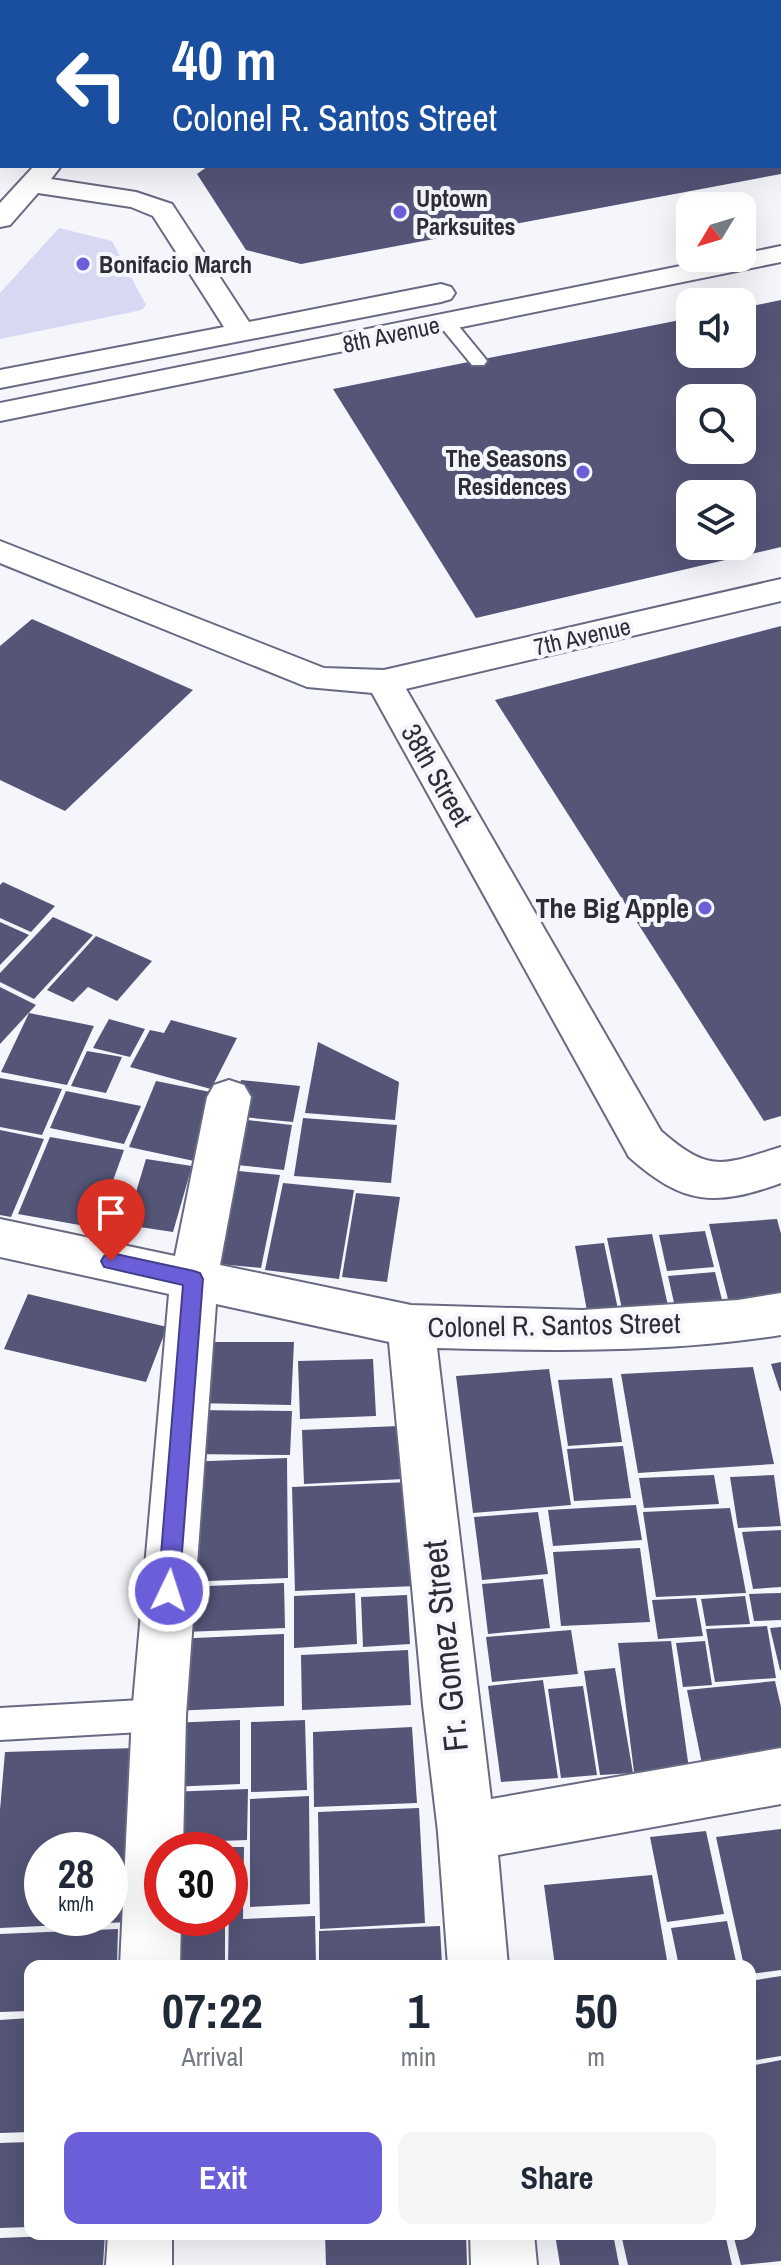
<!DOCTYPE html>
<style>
:root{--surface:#fff;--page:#f6f6f7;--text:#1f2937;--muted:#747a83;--accent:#6a5fd9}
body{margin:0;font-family:"Archivo Narrow",sans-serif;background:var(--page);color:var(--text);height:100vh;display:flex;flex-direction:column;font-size:30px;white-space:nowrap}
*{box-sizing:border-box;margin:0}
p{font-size:26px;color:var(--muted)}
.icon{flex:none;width:44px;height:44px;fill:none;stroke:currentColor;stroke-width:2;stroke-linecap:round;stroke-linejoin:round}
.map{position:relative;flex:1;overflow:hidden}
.drawer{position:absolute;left:24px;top:1960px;width:732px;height:280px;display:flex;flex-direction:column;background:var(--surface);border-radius:16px;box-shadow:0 8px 32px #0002}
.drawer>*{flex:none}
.guide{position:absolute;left:0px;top:0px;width:782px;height:168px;box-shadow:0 8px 32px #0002;background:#1a4fa0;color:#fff;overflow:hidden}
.needle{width:52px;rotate:232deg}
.fabs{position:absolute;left:676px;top:192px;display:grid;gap:16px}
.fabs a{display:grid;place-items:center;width:80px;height:80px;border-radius:16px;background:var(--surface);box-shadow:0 8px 32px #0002;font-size:40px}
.speed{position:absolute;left:24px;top:1832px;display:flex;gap:16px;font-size:40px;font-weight:700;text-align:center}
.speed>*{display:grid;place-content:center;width:104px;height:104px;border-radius:50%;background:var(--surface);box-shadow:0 8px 32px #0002;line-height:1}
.speed small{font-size:20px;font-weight:400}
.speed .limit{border:12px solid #d22;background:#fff;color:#111}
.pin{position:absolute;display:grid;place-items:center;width:68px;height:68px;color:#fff;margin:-82px -34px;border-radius:50% 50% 50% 0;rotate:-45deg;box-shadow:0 0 8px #0007}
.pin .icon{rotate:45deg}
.me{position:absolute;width:88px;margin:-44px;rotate:4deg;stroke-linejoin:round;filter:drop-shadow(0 0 6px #0008)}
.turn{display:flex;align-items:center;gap:28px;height:168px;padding:0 40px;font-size:36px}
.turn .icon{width:104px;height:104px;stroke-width:2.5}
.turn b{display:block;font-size:56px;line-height:68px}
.eta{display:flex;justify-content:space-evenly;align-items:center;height:136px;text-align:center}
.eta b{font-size:48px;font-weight:700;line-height:56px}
.cta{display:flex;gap:16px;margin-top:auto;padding:16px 40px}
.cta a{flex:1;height:92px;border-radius:16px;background:var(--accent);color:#fff;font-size:32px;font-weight:700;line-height:92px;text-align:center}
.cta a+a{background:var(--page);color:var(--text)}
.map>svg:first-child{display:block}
.green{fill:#d7d9f2}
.building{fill:#545577;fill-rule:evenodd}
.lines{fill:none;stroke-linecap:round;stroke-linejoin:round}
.lane-casing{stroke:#686982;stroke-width:4}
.street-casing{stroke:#686982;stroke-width:4}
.secondary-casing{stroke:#686982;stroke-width:4}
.lane{fill:#fff;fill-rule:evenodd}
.street{fill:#fff;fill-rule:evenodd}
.secondary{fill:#fff;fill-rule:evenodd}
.route{fill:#6a5fd9;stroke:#453e8d;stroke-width:2}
.poi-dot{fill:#6a5fd9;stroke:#f5f6fc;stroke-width:3}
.labels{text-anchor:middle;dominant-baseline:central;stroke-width:8;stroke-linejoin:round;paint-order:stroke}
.far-poi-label{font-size:24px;font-weight:bold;fill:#2d2d38;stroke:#f5f6fc;text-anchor:start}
.far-street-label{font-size:24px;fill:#2d2d38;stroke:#f5f6fc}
.street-label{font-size:28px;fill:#2d2d38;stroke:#f5f6fc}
.poi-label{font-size:28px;font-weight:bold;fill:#2d2d38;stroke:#f5f6fc;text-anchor:end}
.near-street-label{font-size:34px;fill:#2d2d38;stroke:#f5f6fc}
</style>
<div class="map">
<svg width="781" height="2265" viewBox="0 0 781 2265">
<rect width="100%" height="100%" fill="#f5f6fc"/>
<path class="green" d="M59,228l53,13 34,64 -4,5 -142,29v-46z"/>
<g class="building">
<path d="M208,166h573v8l-480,90 -55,-14 -49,-76z"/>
<path d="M781,300v247l-305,71 -143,-229 357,-71v36h52v-46zM690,398h52v52h-52zM690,494h52v52h-52z"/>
<path d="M32,619l161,71 -128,121 -65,-31v-134z"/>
<path d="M781,626v490l-17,5 -269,-421z"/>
<path d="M3,882l52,24 -24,26 -31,-14v-33z"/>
<path d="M53,917l40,18 -59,64 -34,-17v-9z"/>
<path d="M0,922l29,13 -29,30z"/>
<path d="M96,936l56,25 -35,40 -29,-14 -15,15 -26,-12z"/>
<path d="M0,987l36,18 -36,39z"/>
<path d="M29,1013l65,13 -27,59 -66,-13z"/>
<path d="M109,1019l36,10 -15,28 -37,-9z"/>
<path d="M171,1020l66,18 -26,51 -81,-22 20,-37 14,3z"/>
<path d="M318,1042l81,40 -4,38 -90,-7z"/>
<path d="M87,1051l35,6 -16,36 -35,-7z"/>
<path d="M0,1078l62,11 -20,46 -42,-8z"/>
<path d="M241,1080l59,6 -7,36 -61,-6z"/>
<path d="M156,1081l64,13 -26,67 -65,-14z"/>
<path d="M66,1091l75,15 -17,38 -74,-16z"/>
<path d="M230,1118l62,7 -8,45 -65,-7z"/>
<path d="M303,1118l94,7 -6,58 -97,-7z"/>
<path d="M0,1130l44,9 -33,78 -11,-2z"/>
<path d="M50,1137l74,13 -28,78 -78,-14z"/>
<path d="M146,1159l46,7 -19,66 -47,-7z"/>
<path d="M219,1169l61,6 -19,93 -63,-6z"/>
<path d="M283,1183l71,7 -15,89 -74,-9z"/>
<path d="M356,1193l44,4 -13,85 -45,-5z"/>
<path d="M777,1219l4,15v76l-49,5 -23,-91z"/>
<path d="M705,1231l9,36 -47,4 -8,-36z"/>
<path d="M652,1234l17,76 -46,4 -16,-76z"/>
<path d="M604,1243l15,71 -31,2 -13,-70z"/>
<path d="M715,1272l10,40 -48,4 -9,-40z"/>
<path d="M28,1294l139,33 -21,55 -142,-33z"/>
<path d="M197,1342h97l-3,63 -100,-2z"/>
<path d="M373,1359l3,57 -76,3 -2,-58z"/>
<path d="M781,1362v29h-1l-9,-27z"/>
<path d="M753,1367l21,97 -136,9 -17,-99z"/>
<path d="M549,1369l22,136 -98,8 -17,-137z"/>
<path d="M612,1378l10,64 -54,4 -10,-66z"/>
<path d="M194,1410l98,1 -2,44 -100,-1z"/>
<path d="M399,1426l4,53 -99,5 -2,-54z"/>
<path d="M623,1446l8,52 -57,3 -7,-52z"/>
<path d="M287,1458l1,120 -107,4 3,-120z"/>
<path d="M714,1475l5,29 -75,4 -5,-30z"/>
<path d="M774,1475l7,51 -43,2 -8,-51z"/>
<path d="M409,1482l7,104 -121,5 -3,-104z"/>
<path d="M636,1505l6,35 -89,6 -5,-36z"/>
<path d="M730,1508l16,85 -90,4 -13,-85z"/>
<path d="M538,1512l10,62 -66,6 -8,-63z"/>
<path d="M781,1530v57l-28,2 -11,-57z"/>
<path d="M640,1548l10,74 -89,4 -8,-74z"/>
<path d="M543,1579l7,49 -62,6 -6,-50z"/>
<path d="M284,1583l1,45 -102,4 1,-45z"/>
<path d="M355,1593l2,51 -63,4v-52z"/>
<path d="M781,1593v27l-27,1 -5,-27z"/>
<path d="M407,1595l3,49 -47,3 -2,-50z"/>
<path d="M745,1596l5,28 -44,2 -5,-27z"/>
<path d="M696,1598l7,38 -45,3 -6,-39z"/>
<path d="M767,1626l9,52 -61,4 -9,-53z"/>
<path d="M781,1627v43h-1l-10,-42z"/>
<path d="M571,1630l7,44 -86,8 -6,-45z"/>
<path d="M284,1634v72l-112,5 1,-72z"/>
<path d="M671,1641l18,128 -55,3 -16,-129z"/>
<path d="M705,1641l7,44 -29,2 -7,-44z"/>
<path d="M408,1650l3,55 -109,5 -1,-55z"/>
<path d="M615,1668l18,105 -33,2 -16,-104z"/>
<path d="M543,1680l15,98 -57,4 -13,-96z"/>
<path d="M775,1681l6,26v54l-78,8 -16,-79z"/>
<path d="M583,1686l14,89 -36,3 -13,-89z"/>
<path d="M240,1720v64l-71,3 2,-64z"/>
<path d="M305,1720l2,70 -56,2v-70z"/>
<path d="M412,1727l5,76 -103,4 -1,-75z"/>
<path d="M135,1748l-7,174 -128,6v-118l5,-58zM42,1850h68v68h-68z"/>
<path d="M248,1789l-1,51 -82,3 2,-51z"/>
<path d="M309,1796l1,108 -60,3v-108z"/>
<path d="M419,1808l6,115 -105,6 -2,-117z"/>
<path d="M781,1829v141l-31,4v-8h-6l-28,-129z"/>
<path d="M706,1831l18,83 -57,8 -17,-85z"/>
<path d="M230,1847h14l-1,72 72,-3 1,50h-88z"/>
<path d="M652,1875l16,91h-113l-11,-81z"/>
<path d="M727,1921l10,45h-58l-8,-38z"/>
<path d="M225,1923v43h-69l1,-40z"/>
<path d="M440,1926l2,40h-123v-35z"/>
<path d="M118,1929l-1,37h-87v45l-30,1v-78z"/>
<path d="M781,1976v80l-31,5v-80z"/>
<path d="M30,2018v114l-30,1v-113z"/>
<path d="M781,2060v201l-40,4 -8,-31h17v-168z"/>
<path d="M30,2142v85l-30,1v-85z"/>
<path d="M105,2234l-2,31h-103v-27z"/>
<path d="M325,2234h141l1,31h-141z"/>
<path d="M555,2234h58l6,31h-59z"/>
<path d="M621,2234h104l7,31h-104z"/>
</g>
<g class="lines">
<g class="lane-casing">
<g id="lane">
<rect x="0" y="74" width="2" height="8"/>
<path d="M446,317l6,1 32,39 3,4 -3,4h-12l-32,-39 -3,-4z"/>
<path d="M159,1699l11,5 5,11 -5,11 -11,5 -159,9v-32z"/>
</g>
</g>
<g class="street-casing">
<g id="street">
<rect x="0" y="138" width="2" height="16"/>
<path d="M384,670l13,4 5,8 259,449c49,43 62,34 120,16v36c-66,24 -98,22 -152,-26l-263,-475 5,-8z"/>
<path d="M229,1080l15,5 7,12 -31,168 191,40 171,5 156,-10 43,-7v42c-114,18 -229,16 -344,13l54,451 290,-51v56l-283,51 10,111h-60l-10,-134 -15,-127 -34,-363 -173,-38 -30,411 -3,135h-21v68h19l-1,48h-60l12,-251 37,-421 -169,-37v-38l175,37 32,-159 7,-12z"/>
<path d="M108,2234h64v31h-66z"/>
<path d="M470,2234h64l3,31h-66z"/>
</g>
</g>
<g class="secondary-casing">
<g id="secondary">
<path d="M0,5l2,1v16l-2,-1z"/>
<path d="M781,12v15h-1v-15z"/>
<path d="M34,166h27l-10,13 85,13 36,12 77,118 192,-38 10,3 4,6 -4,6 -10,3 -441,86v-18l224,-43 -71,-111 -22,-9 -93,-14 -28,32 -10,2v-24z"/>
<path d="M781,246v16l-781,159v-18l720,-145h22v-4z"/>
<path d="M0,541l324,127 60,2 397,-91v22l-397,93 -77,-7 -307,-124z"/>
</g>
</g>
<use href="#lane" class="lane"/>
<use href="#street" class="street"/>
<use href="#secondary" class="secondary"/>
</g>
<path class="route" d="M111,1253l83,18 6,2 3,6 -24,312 -3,7 -7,3 -8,-3 -3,-7 25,-306 -79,-18 -3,-6 3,-5z"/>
<g class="poi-dot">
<circle cx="400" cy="212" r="8"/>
<circle cx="83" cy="264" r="8"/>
<circle cx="583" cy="472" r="8"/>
<circle cx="705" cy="908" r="8"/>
</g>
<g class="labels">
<g class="far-poi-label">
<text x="416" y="198">Uptown<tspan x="416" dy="28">Parksuites</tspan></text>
<text x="99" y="264">Bonifacio March</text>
<text x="567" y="458" text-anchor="end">The Seasons<tspan x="567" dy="28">Residences</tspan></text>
</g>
<g class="far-street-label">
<text transform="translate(391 334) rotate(-12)">8th Avenue</text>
<text transform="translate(582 636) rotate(-13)">7th Avenue</text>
</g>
<g class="street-label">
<text transform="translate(437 775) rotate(60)">38th Street</text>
<text transform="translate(554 1325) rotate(-1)">Colonel R. Santos Street</text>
</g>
<g class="poi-label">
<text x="689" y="908">The Big Apple</text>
</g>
<g class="near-street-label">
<text transform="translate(445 1646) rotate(-96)">Fr. Gomez Street</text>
</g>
</g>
</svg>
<div class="fabs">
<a><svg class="needle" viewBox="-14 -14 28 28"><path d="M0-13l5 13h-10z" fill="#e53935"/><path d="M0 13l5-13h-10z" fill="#747a83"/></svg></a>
<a><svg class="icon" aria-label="sound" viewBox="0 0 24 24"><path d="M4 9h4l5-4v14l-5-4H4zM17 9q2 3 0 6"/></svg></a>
<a><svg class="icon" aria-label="search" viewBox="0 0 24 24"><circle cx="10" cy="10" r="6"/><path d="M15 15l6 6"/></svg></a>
<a><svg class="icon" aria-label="layers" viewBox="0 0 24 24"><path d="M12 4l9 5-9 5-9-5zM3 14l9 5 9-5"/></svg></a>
</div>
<div class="speed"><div>28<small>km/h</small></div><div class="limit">30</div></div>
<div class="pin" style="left:111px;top:1261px;background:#d93025"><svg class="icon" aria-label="arrive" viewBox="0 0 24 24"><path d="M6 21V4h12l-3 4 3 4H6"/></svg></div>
<svg class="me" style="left:169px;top:1591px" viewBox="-20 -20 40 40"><circle r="17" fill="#6a5fd9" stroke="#fff" stroke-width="3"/><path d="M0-11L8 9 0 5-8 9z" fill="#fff"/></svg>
<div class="guide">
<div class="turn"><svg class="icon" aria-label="left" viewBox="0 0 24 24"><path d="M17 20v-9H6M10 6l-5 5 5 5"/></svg><div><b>40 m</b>Colonel R. Santos Street</div></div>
</div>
<section class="drawer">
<div class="eta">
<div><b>07:22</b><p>Arrival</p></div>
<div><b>1</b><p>min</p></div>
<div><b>50</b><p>m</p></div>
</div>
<div class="cta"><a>Exit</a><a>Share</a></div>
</section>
</div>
